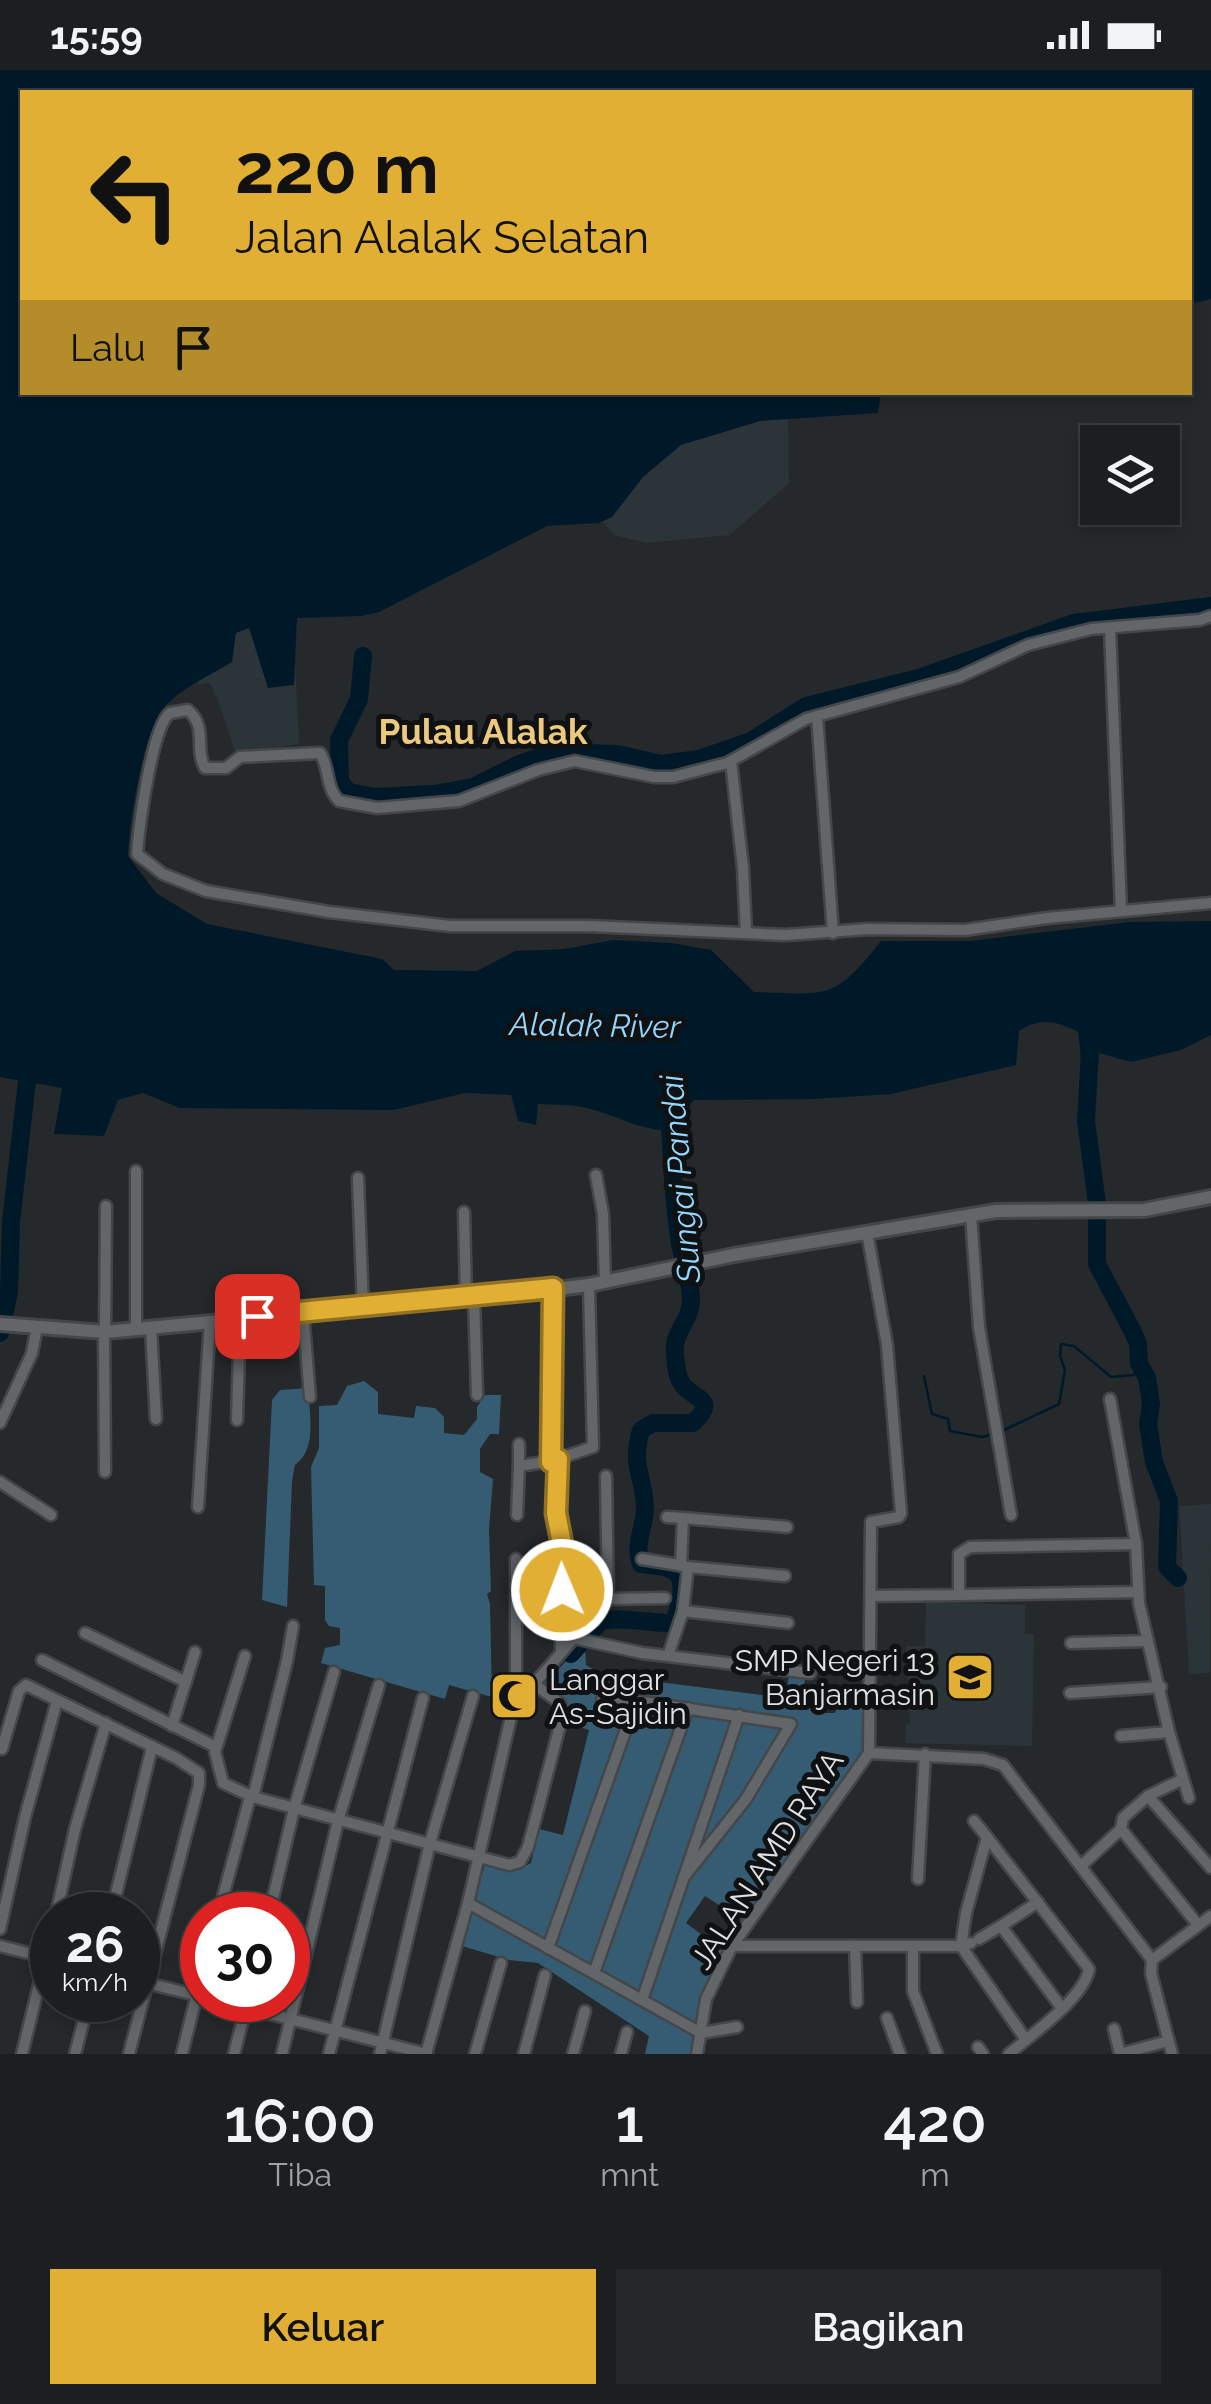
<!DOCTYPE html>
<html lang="id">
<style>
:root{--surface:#1c1f20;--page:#252729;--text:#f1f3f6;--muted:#a0a2a5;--line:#3a3d3e;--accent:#e1af34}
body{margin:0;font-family:Raleway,sans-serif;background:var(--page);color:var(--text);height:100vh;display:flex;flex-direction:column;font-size:38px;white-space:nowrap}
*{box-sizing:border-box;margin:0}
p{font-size:32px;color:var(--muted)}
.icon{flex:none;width:55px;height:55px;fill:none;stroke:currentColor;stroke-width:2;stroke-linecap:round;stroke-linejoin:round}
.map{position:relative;height:1984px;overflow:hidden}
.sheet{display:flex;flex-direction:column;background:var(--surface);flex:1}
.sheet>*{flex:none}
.banner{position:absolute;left:20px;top:20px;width:1172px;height:305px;border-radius:0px;box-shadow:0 5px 15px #0003,0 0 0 2px var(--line);background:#e1af34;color:#111;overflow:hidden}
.tools{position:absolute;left:1080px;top:355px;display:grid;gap:20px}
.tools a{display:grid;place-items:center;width:100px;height:100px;border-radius:0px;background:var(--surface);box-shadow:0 5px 15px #0003,0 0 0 2px var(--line);font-size:50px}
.speed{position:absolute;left:30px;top:1822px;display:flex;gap:20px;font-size:50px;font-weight:700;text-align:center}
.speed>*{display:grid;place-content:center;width:130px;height:130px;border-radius:50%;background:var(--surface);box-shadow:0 5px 15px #0003,0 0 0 2px var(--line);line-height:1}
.speed small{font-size:25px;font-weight:400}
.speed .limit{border:15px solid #d22;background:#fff;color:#111}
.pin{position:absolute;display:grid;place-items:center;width:85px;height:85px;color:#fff;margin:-42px;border-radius:20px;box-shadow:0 5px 15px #0006}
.me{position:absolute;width:110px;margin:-55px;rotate:359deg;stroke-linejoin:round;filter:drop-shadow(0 0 8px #0008)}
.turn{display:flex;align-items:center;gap:35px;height:210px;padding:0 50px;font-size:45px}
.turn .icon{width:130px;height:130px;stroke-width:2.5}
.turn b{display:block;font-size:70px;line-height:85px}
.then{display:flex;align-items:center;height:95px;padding:0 50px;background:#0003;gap:20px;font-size:38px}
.eta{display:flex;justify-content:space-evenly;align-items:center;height:170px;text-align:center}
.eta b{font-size:60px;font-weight:600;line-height:70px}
.cta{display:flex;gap:20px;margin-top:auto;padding:20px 50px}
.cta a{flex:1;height:115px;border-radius:0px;background:var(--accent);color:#111;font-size:40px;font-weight:600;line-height:115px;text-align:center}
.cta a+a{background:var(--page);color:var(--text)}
.status{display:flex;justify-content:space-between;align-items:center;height:70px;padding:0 50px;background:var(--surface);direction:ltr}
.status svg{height:28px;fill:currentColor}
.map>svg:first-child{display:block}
.built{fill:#2a3439}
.forest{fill:#365c73}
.water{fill:#001928}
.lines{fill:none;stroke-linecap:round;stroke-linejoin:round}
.stream{stroke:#001928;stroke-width:2.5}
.river{stroke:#001928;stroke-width:18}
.minor-casing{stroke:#444749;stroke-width:15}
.tertiary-casing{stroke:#444749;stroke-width:18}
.minor{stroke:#626669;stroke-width:10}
.tertiary{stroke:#626669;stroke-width:12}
.route-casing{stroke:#927222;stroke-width:25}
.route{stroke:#e1af34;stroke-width:18}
.labels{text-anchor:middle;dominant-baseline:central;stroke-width:10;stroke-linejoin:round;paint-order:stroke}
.poi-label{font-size:30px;fill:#dfe1e3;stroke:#101112;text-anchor:end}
.street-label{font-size:30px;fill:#dfe1e3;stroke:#101112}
.water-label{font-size:32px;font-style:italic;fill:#93d6fe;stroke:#101112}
.quarter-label{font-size:35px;font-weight:bold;fill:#ebc97f;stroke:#101112}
</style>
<div class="status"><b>15:59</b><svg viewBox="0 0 49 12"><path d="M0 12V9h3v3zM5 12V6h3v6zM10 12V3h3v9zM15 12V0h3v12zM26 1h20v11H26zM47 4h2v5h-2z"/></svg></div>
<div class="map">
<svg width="1211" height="1984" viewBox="0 0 1211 1984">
<rect width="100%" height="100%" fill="#25292b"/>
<g class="built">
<path d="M788,342l1,71 -59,52 -84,8 -32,-8 -21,-25 15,-65z"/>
<path d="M252,554l43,38 4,82 -63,10 -18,-54 -9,-18 -10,3 -4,-13 31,-41z"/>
<path d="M1211,1434l-1,169 -21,1 -10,-168z"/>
<path d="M926,1532l99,3v29h9l-2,112 -127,-3 1,-19 4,-1 -4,-77h19z"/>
</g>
<g class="forest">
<path d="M364,1311l14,11v22l36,4 2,-12 19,2 9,9v16l20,2 13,-16v-12l8,-12h16l-2,39h-9l-10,15v23l13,7 -4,50 2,62 -4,3 3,10 2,93 -43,-12 -4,14 -124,-36 4,-15 15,-3v-17l-11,-2 -4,-6v-34l-11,-1 -3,-118 8,-19v-42l18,-1 10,-19z"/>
<path d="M308,1318c1,25 10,60 -13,77l-3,16 -5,126 -25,-7 10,-200 8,-10z"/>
<path d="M585,1579l1,16 17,10 182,23 4,-22 16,3 -3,21 14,5 2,8h17l3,-9 29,-1 -1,46 -122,172 -39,-25 -19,27 39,29 -21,44 -11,58h-48l4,-18 -111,-73 -29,-3 -47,-14 24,-85 33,8 12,-6 8,-34 24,6 26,-105 -22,-7c-1,-20 -8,-27 -23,-39l33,-34z"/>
</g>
<path class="water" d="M0,0h1211v229l-21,5v-212h-1168v300l859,1 -3,20 -118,8 -79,24 -38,32 -31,40 -13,6 -52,3 -168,86 -18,4 -64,2 -3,67 -26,3 -19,-60 -13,5 -4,29c-21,13 -49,25 -66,43 -22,22 -37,118 -38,151l28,37 51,31 175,35 12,11 83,1 38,-20 50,-2 48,-9 58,3 40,7 43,42c74,2 79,10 127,-51h89l160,-19 81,-1v114l-30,15 -50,12 -32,-9 -4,22 -12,-3 -5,-40c-22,-11 -37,-15 -59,-1l-3,34 -125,29 -78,5 -119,1 -24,30c-27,2 -56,-16 -84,-22 -16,-4 -32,-3 -48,-4l-2,21 -18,-4 -7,-26 -46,-2 -71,17 -214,-2 -37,-15 -25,7 -14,36 -50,-2 8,-46 -62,-11z"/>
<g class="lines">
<g class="stream">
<path d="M924,1306l8,38 16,5 2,12 32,6 11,-3"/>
<path d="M1000,1362l59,-28 6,-34 -5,-14 1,-12 13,2 37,31 23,-2 5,-12"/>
</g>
<g class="river">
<path d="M363,586l-4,43 -20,41 1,42 9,10 26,5 59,-3 39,-7 46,-23 35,-12 63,2 44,10 38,-5 52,-18 55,-35 113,-28 155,-55 137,-17"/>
<path d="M1090,980l-4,71 11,83v60l35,66 6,14 1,19 8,15 4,26 -3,20 6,38 15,39 -2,66 11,11"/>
<path d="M0,1263l9,-41 2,-70 16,-141 7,-19"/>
<path d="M571,1584l30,-33c22,-5 50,3 73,2 4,-16 13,-35 3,-50l-11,-6 -25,-3c-7,-18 3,-36 4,-55 0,-32 -15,-40 -4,-79l12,-7h40c26,-24 1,-23 -11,-39 -6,-9 -6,-20 -7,-30 -3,-23 17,-33 16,-56 -1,-21 -9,-40 -12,-60 -6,-43 -8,-88 -10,-131"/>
</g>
<g class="minor-casing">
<g id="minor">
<path d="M1211,546l-11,4 -109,9 -63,16 -69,32 -153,42 -79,44 -54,14h-19l-79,-16 -37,9 -79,31 -82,7 -38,-7c-14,-14 -9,-33 -19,-48l-80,4 -14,11h-21c-11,-19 3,-41 -17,-58l-18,3c-18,13 -31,114 -33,141l26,20 43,17 123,21 121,14h139l197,9 82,-6 97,1 82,-12 164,-15"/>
<path d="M1110,558l11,283"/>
<path d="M817,646l16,217"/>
<path d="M731,691l12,107 3,65"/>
<path d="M596,1105l7,39 2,68"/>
<path d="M358,1108l5,129"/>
<path d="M464,1142l2,85"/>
<path d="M971,1145l8,112 32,188"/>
<path d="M867,1162l20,113 14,168 -2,4 -28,5 -2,231"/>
<path d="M474,1227l3,98"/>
<path d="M303,1242l7,85"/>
<path d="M151,1258l5,91"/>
<path d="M136,1259v-158"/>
<path d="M104,1262l1,140"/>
<path d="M105,1262l1,-126"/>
<path d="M1110,1329l26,145 3,59 30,129 20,66"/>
<path d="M237,1350l3,-102"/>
<path d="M0,1353l32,-70 5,-26"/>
<path d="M551,1392l2,-174"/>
<path d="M519,1396v-22"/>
<path d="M606,1406l2,123"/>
<path d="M0,1412l51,33"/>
<path d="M198,1437l12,-186"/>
<path d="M517,1445l2,-49 38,-6"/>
<path d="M667,1447l16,1 -2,48"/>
<path d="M683,1448l104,9"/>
<path d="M516,1489v136"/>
<path d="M642,1489l43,7"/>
<path d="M959,1525l179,-3"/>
<path d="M871,1526l88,-1v-41l11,-7 166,-3"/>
<path d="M683,1541l105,12"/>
<path d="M85,1563l101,49"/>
<path d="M569,1567l73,16 168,20"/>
<path d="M1071,1573l77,-2"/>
<path d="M561,1581v-56c10,-25 -3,-54 -4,-79 -1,-19 0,-38 1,-57l35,-12 -4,-162"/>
<path d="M245,1586l-30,96 8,31 30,14 34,-136 6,-35"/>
<path d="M668,1586l15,-45 5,-44 97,9"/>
<path d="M42,1590l174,87"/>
<path d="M1070,1623l91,-6"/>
<path d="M602,1630l34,1 155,23 -45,75 -62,78"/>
<path d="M172,1656l23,-74"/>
<path d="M1121,1666l48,-4"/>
<path d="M2,1679l17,-58 7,-6 150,73 23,15v12l-70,269"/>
<path d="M1148,1726l35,-17"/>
<path d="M253,1727l256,68 11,-3 8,-15 35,-133 -3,-11 -26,-19"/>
<path d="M1121,1759l77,96"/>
<path d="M987,1767l102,132c-5,29 -57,65 -80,85"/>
<path d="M1081,1796l40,-37 2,-11 25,-22 63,72"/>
<path d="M918,1809l7,-125"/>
<path d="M1038,1832l-37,24 60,81"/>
<path d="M468,1833l233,130 36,-6"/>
<path d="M56,1845l19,-86 31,-106"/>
<path d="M111,1845l41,-168"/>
<path d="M218,1845l32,-118"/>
<path d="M269,1845l25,-106 40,-137"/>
<path d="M0,1859l25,-112 32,-116"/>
<path d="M979,1869l22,-13"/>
<path d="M971,1873l-10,3 65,94"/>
<path d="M0,1876l52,13"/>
<path d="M732,1876h229l5,-33 21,-76 -13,-16"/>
<path d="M855,1876l2,56"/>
<path d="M913,1877v44l24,63"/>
<path d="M548,1878l88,-247"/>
<path d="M1152,1890l59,-44"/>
<path d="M594,1903l94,-265"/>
<path d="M138,1911l62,15"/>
<path d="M216,1930l211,54"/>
<path d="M642,1930l97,-285"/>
<path d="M887,1948l13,36"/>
<path d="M1114,1959l6,25 48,-13"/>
<path d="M978,1977l5,7"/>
<path d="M22,1984l30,-122"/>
<path d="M75,1984l14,-54"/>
<path d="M182,1984l20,-80"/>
<path d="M234,1984l14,-54"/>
<path d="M282,1984l56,-233 41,-136"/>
<path d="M329,1984l94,-356"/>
<path d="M380,1984l50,-211 43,-147"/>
<path d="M426,1984l42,-151 48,-208 18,-11 74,-85 57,-1"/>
<path d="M475,1984l26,-91"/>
<path d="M524,1984l21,-79"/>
<path d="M573,1984l12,-43"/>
<path d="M621,1984l6,-22"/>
<path d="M697,1984l9,-55 26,-53 137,-193 115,6 19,6 149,195 -1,13 21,81"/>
</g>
</g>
<g class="tertiary-casing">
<path id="tertiary" d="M0,1254l105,8 427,-40 57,-7 145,-30 262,-44 148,-1 67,-13"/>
</g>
<use href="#minor" class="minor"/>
<use href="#tertiary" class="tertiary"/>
</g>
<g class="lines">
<g class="route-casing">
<path id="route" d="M257,1246l296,-28 -2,174 7,-3 -2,54 6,31v46"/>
</g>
<use href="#route" class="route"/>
</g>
<defs>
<g id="school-square" transform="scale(2.5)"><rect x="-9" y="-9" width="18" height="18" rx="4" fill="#e1af34" stroke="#101112"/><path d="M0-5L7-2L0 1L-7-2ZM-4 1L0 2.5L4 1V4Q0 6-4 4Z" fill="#111"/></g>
<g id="mosque-square" transform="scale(2.5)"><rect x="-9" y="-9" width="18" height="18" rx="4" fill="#e1af34" stroke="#101112"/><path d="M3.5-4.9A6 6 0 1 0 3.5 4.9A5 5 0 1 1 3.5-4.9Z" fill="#111"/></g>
</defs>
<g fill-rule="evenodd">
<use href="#school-square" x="970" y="1607"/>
<use href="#mosque-square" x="514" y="1626"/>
</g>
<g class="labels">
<g class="poi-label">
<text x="935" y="1590">SMP Negeri 13<tspan x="935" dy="34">Banjarmasin</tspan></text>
<text x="549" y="1609" text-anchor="start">Langgar<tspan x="549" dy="34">As-Sajidin</tspan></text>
</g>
<g class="street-label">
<text transform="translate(767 1790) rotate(-57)">JALAN AMD RAYA</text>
</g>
<g class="water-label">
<text transform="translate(595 955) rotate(1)">Alalak River</text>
<text transform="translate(680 1109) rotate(-95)">Sungai Pandai</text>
</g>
<g class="quarter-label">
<text x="483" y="661">Pulau Alalak</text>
</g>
</g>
</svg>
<div class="tools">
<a><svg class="icon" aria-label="layers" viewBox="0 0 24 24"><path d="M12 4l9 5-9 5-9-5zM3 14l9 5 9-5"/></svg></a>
</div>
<div class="speed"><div>26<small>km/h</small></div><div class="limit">30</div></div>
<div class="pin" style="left:257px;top:1246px;background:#d93025"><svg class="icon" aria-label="arrive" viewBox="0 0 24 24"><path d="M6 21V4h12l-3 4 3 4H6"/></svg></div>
<svg class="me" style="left:562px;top:1520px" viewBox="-20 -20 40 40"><circle r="17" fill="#e1af34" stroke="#fff" stroke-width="3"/><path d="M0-11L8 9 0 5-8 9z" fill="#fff"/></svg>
<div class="banner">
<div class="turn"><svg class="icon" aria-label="left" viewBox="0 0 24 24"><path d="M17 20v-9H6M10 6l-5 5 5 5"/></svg><div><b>220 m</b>Jalan Alalak Selatan</div></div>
<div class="then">Lalu<svg class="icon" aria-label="arrive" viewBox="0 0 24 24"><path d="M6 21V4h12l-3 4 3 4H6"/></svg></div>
</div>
</div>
<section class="sheet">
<div class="eta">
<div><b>16:00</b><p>Tiba</p></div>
<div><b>1</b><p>mnt</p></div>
<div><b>420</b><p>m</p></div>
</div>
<div class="cta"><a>Keluar</a><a>Bagikan</a></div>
</section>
